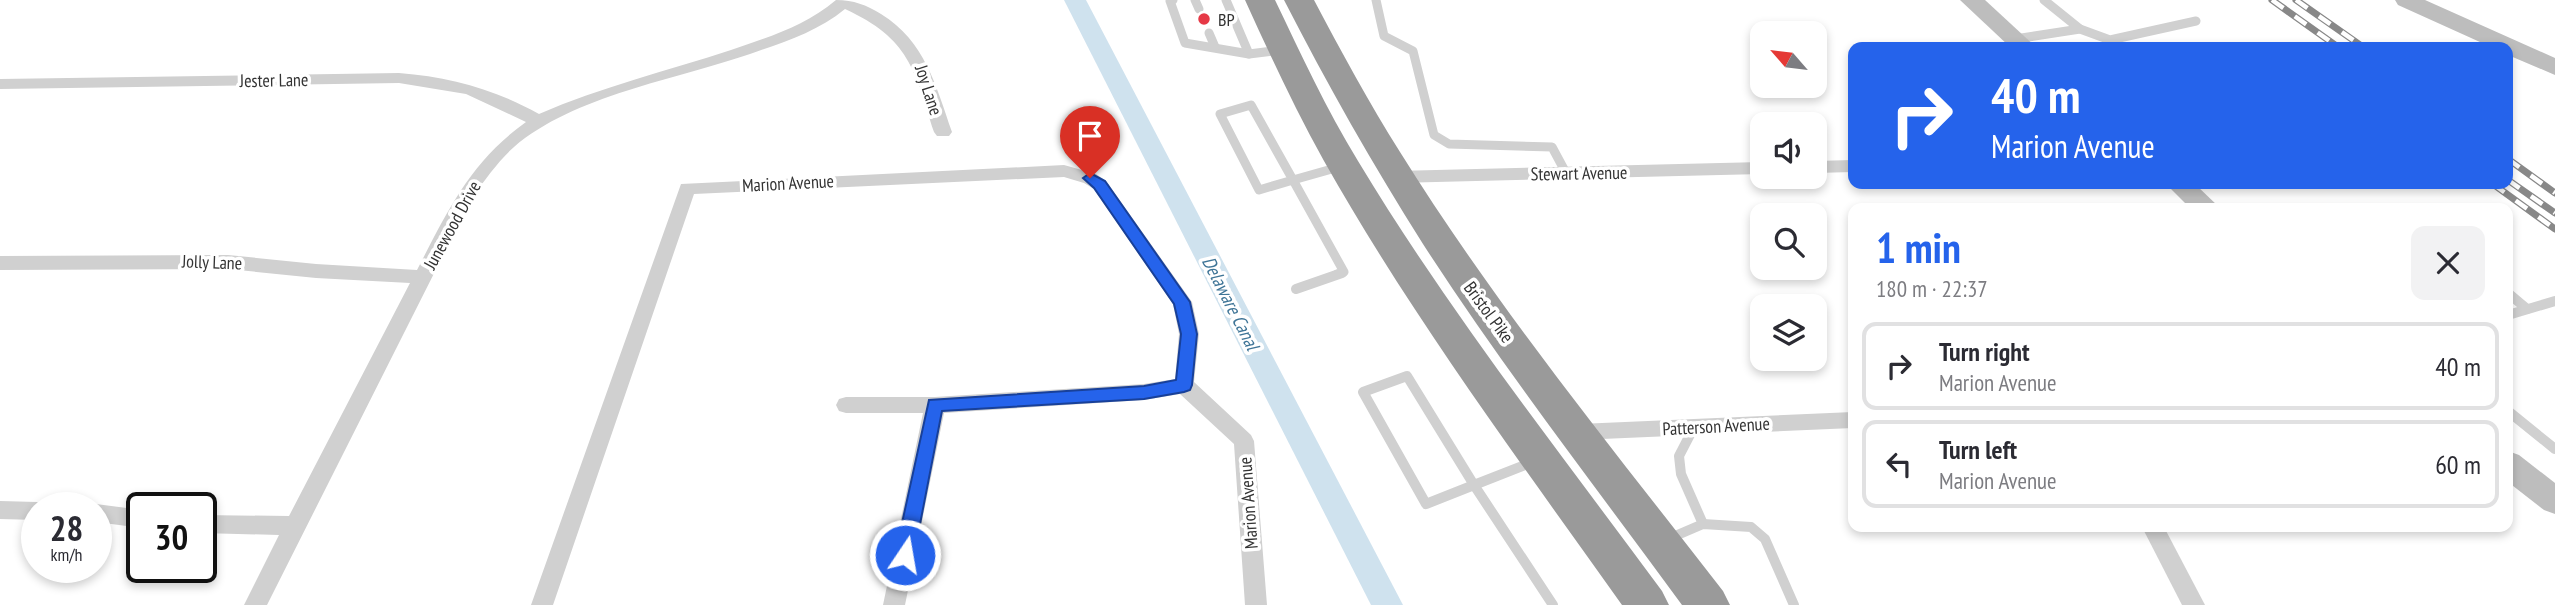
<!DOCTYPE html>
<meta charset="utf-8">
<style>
:root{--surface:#fff;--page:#f2f2f3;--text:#2b2b33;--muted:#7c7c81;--line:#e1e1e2;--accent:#2563eb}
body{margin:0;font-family:"PT Sans Narrow",sans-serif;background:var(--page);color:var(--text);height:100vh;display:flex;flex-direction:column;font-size:26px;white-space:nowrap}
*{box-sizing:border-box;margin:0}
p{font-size:23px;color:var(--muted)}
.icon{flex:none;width:38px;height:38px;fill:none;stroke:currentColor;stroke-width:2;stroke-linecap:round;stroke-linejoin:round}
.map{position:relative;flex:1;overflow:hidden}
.details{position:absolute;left:1848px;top:203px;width:665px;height:329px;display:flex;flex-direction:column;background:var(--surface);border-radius:14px;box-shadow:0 4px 10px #0003}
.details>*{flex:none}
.banner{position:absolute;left:1848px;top:42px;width:665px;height:147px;border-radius:14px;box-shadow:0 4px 10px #0003;background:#2563eb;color:#fff;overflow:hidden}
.needle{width:46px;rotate:298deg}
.fabs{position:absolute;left:1750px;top:21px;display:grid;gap:14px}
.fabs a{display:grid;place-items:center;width:77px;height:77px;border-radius:14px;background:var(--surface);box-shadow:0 4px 10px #0003;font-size:35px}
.speed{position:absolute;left:21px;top:492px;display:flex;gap:14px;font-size:35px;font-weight:700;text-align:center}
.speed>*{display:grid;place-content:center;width:91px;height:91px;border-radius:50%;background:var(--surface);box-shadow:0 4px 10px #0003;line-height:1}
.speed small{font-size:18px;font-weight:400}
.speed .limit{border:4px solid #111;border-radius:10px;background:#fff;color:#111}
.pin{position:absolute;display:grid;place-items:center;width:60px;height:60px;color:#fff;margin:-72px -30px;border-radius:50% 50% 50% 0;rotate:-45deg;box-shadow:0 0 7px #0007}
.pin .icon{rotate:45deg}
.me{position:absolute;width:77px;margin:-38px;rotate:12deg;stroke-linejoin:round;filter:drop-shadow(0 0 5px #0008)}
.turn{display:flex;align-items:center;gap:24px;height:147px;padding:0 28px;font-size:32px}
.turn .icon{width:91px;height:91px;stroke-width:2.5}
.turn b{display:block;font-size:49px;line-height:60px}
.round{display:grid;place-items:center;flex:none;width:74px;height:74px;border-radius:14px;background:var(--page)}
.headline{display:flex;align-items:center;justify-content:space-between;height:119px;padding:0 28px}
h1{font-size:42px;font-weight:800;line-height:52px;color:var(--accent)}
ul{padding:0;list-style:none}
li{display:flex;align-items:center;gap:21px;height:88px;margin:0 14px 10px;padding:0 14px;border:4px solid var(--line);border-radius:14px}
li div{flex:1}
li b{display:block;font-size:26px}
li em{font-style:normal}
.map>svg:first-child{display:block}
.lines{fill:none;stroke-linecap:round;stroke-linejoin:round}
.canal{fill:#cfe2ee;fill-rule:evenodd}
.lane-far1{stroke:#d0d0d0;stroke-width:9}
.lane{stroke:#d0d0d0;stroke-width:10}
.street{fill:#d0d0d0;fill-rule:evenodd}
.secondary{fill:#bdbdbd;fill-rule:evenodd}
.highway{fill:#9a9a9a;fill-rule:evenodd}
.rail-casing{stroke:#888;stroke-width:7}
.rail{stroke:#fff;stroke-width:4.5;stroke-dasharray:14;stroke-linecap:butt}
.route{fill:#2563eb;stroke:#184099;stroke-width:2}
.poi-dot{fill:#e63946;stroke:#fff;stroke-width:2.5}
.labels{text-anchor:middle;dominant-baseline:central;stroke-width:7;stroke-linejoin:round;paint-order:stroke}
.poi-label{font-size:18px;fill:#333;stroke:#fff;text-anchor:start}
.street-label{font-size:18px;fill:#333;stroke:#fff}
.water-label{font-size:19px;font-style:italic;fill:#3f7597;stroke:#fff}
</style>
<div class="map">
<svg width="2555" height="605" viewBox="0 0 2555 605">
<rect width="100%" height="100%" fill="#fff"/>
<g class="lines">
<path class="canal" d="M1064,0h22l317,605h-32z"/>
<g class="lane-far1">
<path d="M1173,0l-3,1 15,42 64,11"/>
<path d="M1195,0l4,9"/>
<path d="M1226,0l23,54 32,-4"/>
<path d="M1376,0l8,36 29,15 21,84 15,9 103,3 14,26"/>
<path d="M2044,0l36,29"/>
<path d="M1209,33l6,14"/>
<path d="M2015,39l65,-10 30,11 86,-19"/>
<path d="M1251,105l42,75 -34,10 -39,-76z"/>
<path d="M1293,180l51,92 -7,2"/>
<path d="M1293,180l46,-13"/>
</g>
<g class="lane">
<path d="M1296,289l46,-16"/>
<path d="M2508,293l19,16"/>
<path d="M2508,315l47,-14"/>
<path d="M1407,376l67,109 -48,19 -63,-112z"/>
<path d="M2508,411l47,38"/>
<path d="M1694,427l-15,29 2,18 22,50"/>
<path d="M1474,485l79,120"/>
<path d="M1474,485l61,-24"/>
<path d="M1668,539l35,-15 48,3 14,12 29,66"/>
</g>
<g class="street">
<path d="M836,0c18,0 30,5 45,14 44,27 55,72 71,118l-3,4h-12l-3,-4c-20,-63 -24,-93 -89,-123 -28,23 -61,33 -95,45 -73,25 -177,42 -236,93 -16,14 -28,32 -41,49l-206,409h-23l35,-70 -78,-2v-18l88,1 121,-233 -94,-5 -88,-9 -228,1v-14l228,-1 88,9 101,6c31,-60 53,-108 109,-148l-60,-28 -67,-11 -399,6v-10l399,-6c51,4 95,16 140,41 62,-27 128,-43 192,-64 38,-13 74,-24 105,-50z"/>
<path d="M1853,160v12l-38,1v-12z"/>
<path d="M1762,162v12l-366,9 -9,-6 9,-6z"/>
<path d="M1064,165l32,9 10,7 86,121 7,32 -5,48 57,53 3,6 13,164h-22l-11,-161 -54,-50 -36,6 -200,13 -39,192h-22l40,-192h-77l-7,-2 -3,-6 3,-6 7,-2h89l209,-13 31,-5 4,-45 -6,-30 -79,-115 -10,-6 -20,-6 -370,17 -141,411h-22l150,-421z"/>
<path d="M1853,412v16l-274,12 -7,-2 -3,-6 3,-6 7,-2z"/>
<path d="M0,501l37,1 9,6h-9v12l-37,-1z"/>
<path d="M96,504l46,6v18l-46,-6v-14h-8z"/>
<path d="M2142,527h22l41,78h-23z"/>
</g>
<g class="secondary">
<path d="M1960,0h25l51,47h-26z"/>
<path d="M2395,0h30l130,58v17l-47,-20v-8h-17l-93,-42z"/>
<path d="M2166,184h29l25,24h-30z"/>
<path d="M2508,451l11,4 36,28v31l-11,-4 -36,-28z"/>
</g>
<g class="highway">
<path d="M1245,0h30c26,54 51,109 83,161 91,151 200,289 304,430l7,14h-47c-103,-145 -210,-288 -298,-444 -29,-52 -54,-106 -79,-161z"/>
<path d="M1284,0h30c27,51 55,103 86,152 96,154 212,296 323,439l7,14h-48c-87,-119 -179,-237 -259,-361 -50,-79 -96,-160 -139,-244z"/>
</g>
<g class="rail-casing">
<g id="rail">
<path d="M2272,0l66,47"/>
<path d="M2296,0l67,47"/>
<path d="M2508,159l47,34"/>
<path d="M2508,180l47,33"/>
<path d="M2493,184l62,45"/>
</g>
</g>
<use href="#rail" class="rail"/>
</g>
<path class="route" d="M1090,173l15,8 85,121 7,32 -5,51 -2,5 -6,2 -40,7 -202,12 -28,144 -3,6 -6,2 -7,-2 -3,-6 34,-155 215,-14 32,-6 5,-46 -7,-30 -80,-116 -11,-10z"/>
<circle class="poi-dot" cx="1204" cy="19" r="7"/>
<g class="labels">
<g class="poi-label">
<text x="1218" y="19">BP</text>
</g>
<g class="street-label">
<text transform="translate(274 80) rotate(-1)">Jester Lane</text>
<text transform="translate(929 90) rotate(72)">Joy Lane</text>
<text transform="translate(1579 173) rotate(-1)">Stewart Avenue</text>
<text transform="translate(788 183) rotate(-3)">Marion Avenue</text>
<text transform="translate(452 225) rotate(-61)">Junewood Drive</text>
<text transform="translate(212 262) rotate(2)">Jolly Lane</text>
<text transform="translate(1489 312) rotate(54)">Bristol Pike</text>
<text transform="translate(1716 426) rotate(-3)">Patterson Avenue</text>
<text transform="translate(1248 503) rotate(-94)">Marion Avenue</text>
</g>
<g class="water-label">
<text transform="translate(1231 303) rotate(63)">Delaware Canal</text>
</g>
</g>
</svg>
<div class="fabs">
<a><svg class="needle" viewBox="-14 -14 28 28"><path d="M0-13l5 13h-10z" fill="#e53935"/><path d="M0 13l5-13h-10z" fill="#7c7c81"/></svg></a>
<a><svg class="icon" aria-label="sound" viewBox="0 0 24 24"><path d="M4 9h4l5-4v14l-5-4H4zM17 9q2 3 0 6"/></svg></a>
<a><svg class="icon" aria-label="search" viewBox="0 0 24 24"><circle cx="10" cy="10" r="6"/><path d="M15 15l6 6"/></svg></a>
<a><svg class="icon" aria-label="layers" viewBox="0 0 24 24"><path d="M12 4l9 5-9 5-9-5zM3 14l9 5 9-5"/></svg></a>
</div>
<div class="speed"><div>28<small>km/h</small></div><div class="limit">30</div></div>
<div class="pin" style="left:1090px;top:178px;background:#d93025"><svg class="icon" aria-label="arrive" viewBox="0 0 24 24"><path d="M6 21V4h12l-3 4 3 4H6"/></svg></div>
<svg class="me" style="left:905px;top:555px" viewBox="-20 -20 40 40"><circle r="17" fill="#2563eb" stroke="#fff" stroke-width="3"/><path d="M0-11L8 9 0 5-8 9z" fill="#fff"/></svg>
<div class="banner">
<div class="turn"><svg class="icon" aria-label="right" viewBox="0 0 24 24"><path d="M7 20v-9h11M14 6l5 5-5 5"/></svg><div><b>40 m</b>Marion Avenue</div></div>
</div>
<section class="details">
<div class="headline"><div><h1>1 min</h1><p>180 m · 22:37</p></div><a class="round"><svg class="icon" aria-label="close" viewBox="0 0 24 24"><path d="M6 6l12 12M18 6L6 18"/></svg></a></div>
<ul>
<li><svg class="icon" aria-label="right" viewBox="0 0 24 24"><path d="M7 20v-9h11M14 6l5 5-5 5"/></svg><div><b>Turn right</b><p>Marion Avenue</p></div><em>40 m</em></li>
<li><svg class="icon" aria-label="left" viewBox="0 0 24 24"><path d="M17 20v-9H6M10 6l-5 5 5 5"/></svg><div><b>Turn left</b><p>Marion Avenue</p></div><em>60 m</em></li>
</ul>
</section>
</div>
